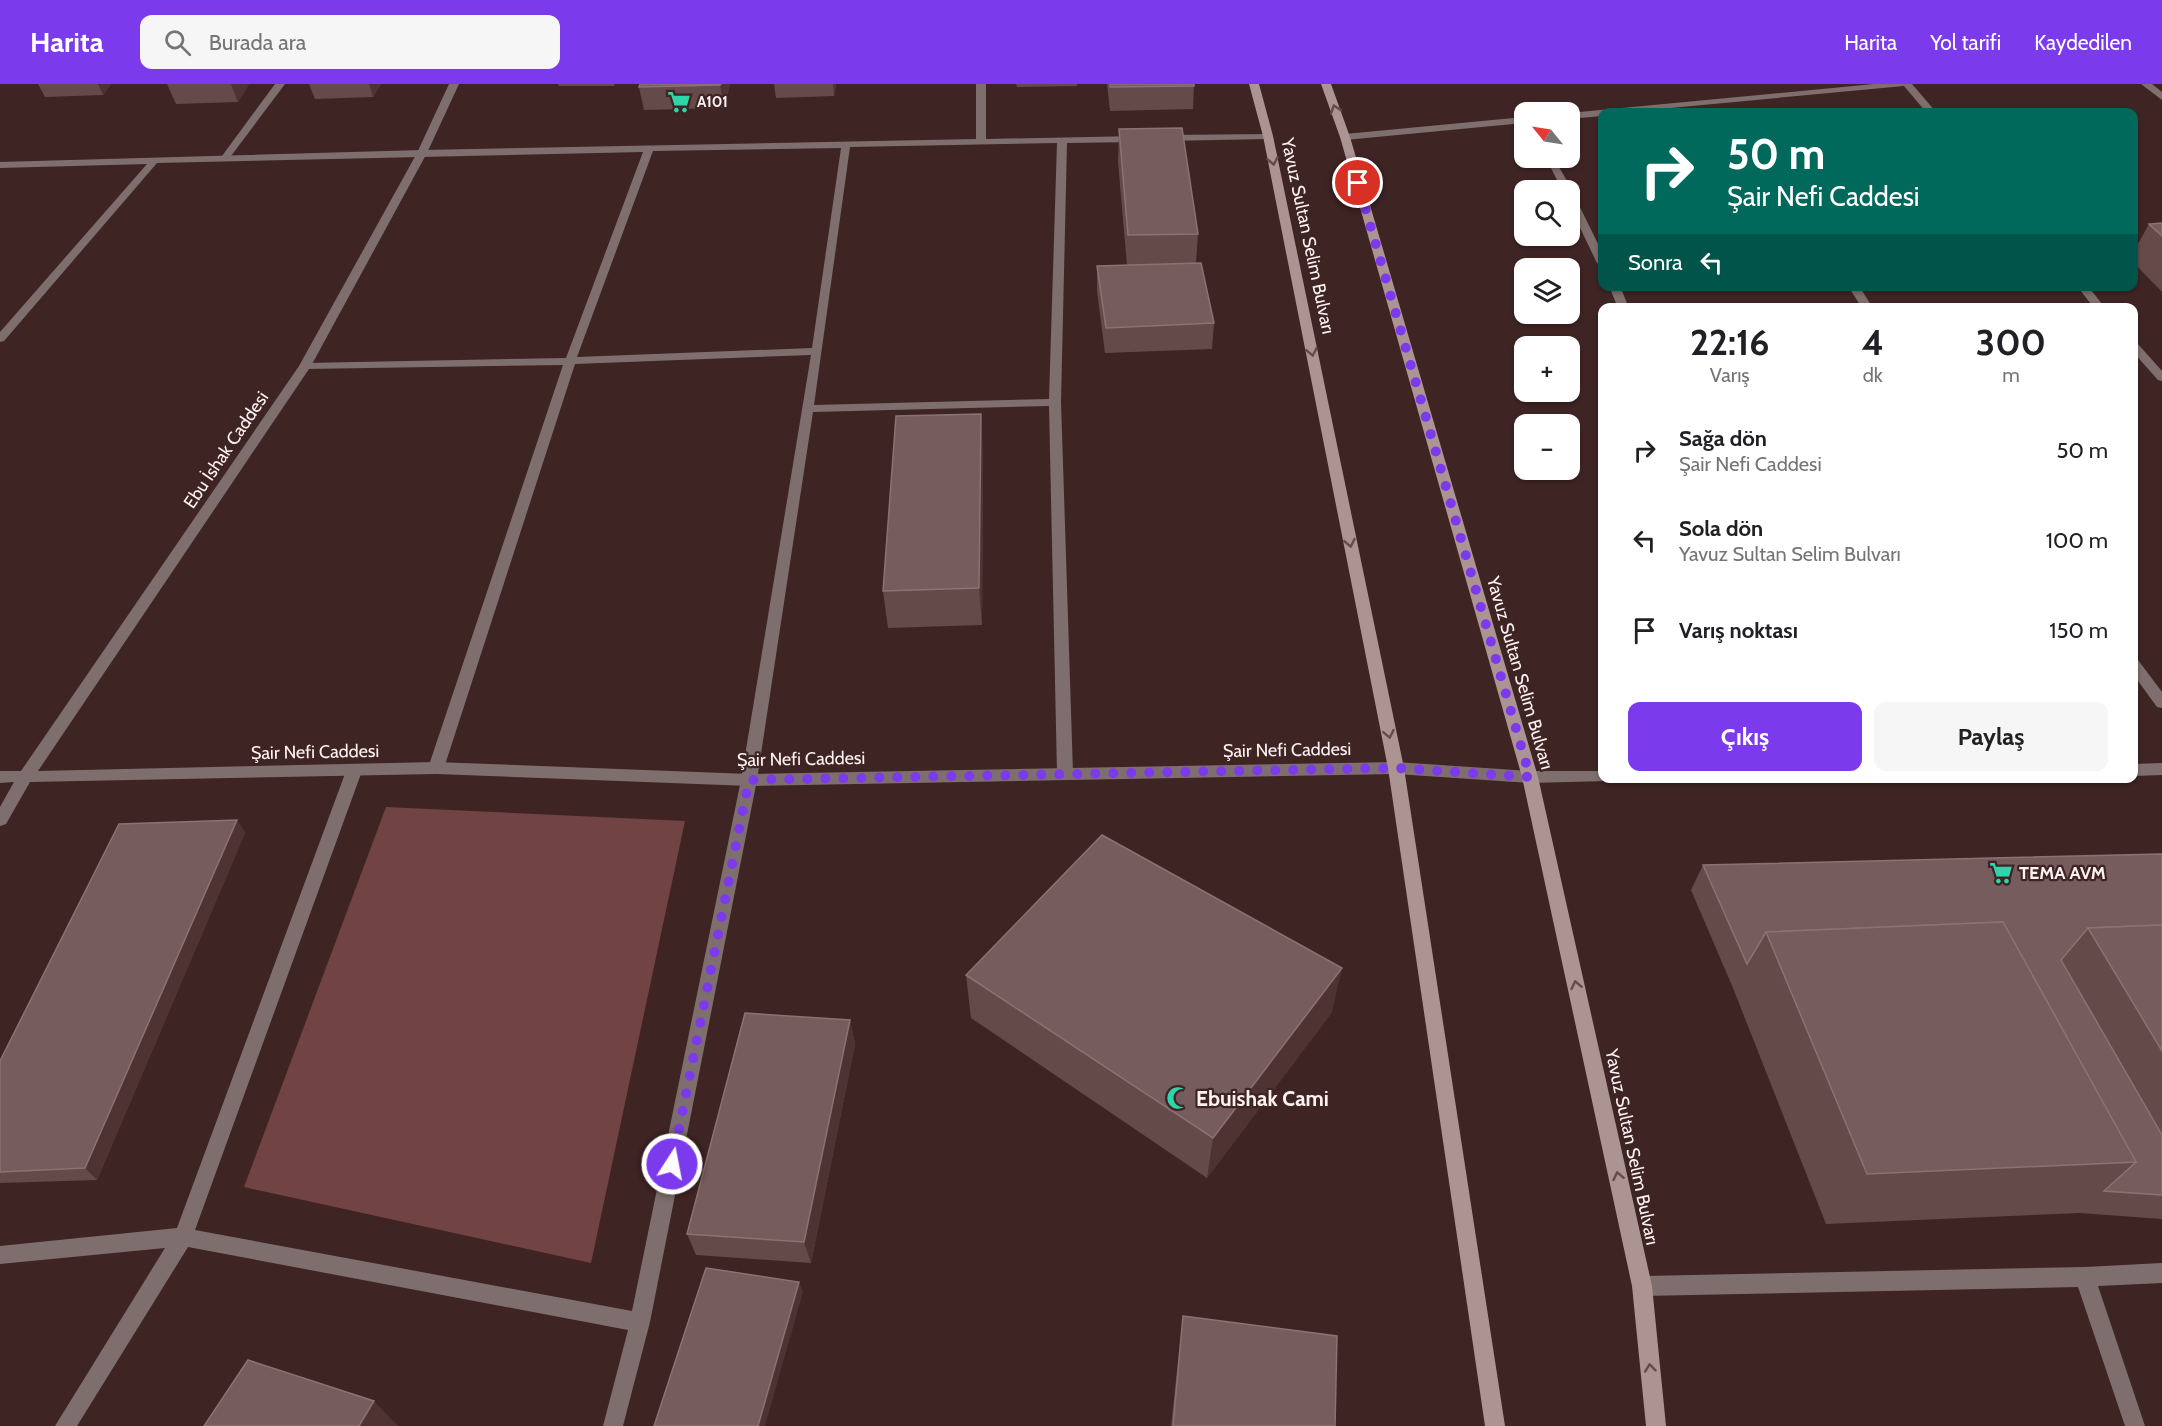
<!DOCTYPE html>
<html lang="tr">
<meta charset="utf-8">
<style>
:root{--surface:#fff;--page:#f6f6f6;--text:#202124;--muted:#757577;--accent:#7c3aed}
body{margin:0;font-family:Cabin,sans-serif;background:var(--page);color:var(--text);height:100vh;display:flex;flex-direction:column;font-size:22px;white-space:nowrap}
*{box-sizing:border-box;margin:0}
p{font-size:20px;color:var(--muted)}
.icon{flex:none;width:33px;height:33px;fill:none;stroke:currentColor;stroke-width:2;stroke-linecap:round;stroke-linejoin:round}
.map{position:relative;flex:1;overflow:hidden}
.panel{position:absolute;left:1598px;top:219px;width:540px;height:480px;display:flex;flex-direction:column;background:var(--surface);border-radius:12px;box-shadow:0 2px 4px #0004}
.panel>*{flex:none}
.top-card{position:absolute;left:1598px;top:24px;width:540px;height:183px;border-radius:12px;box-shadow:0 2px 4px #0004;background:#00695c;color:#fff;overflow:hidden}
.needle{width:39px;rotate:300deg}
.fabs{position:absolute;left:1514px;top:18px;display:grid;gap:12px}
.fabs a{display:grid;place-items:center;width:66px;height:66px;border-radius:12px;background:var(--surface);box-shadow:0 2px 4px #0004;font-size:30px}
.pin{position:absolute;display:grid;place-items:center;width:51px;height:51px;color:#fff;margin:-26px;border:3px solid #fff;border-radius:50%;box-shadow:0 2px 6px #0007}
.me{position:absolute;width:66px;margin:-33px;rotate:11deg;stroke-linejoin:round;filter:drop-shadow(0 0 4px #0008)}
.turn{display:flex;align-items:center;gap:21px;height:126px;padding:0 30px;font-size:27px}
.turn .icon{width:78px;height:78px;stroke-width:2.5}
.turn b{display:block;font-size:42px;line-height:51px}
.then{display:flex;align-items:center;height:57px;padding:0 30px;background:#0003;gap:12px;font-size:22px}
.eta{display:flex;justify-content:space-evenly;align-items:center;height:102px;text-align:center}
.eta b{font-size:36px;font-weight:700;line-height:42px}
.cta{display:flex;gap:12px;margin-top:auto;padding:12px 30px}
.cta a{flex:1;height:69px;border-radius:12px;background:var(--accent);color:#fff;font-size:24px;font-weight:700;line-height:69px;text-align:center}
.cta a+a{background:var(--page);color:var(--text)}
ul{padding:0;list-style:none}
li{display:flex;align-items:center;gap:18px;height:90px;padding:0 30px}
li div{flex:1}
li b{display:block;font-size:22px}
li em{font-style:normal}
header{display:flex;align-items:center;gap:36px;box-sizing:border-box;height:84px;padding:0 30px;background:var(--accent);color:#fff}
header strong{font-size:28px}
nav{display:flex;gap:33px;margin-inline-start:auto;font-size:21px}
.search{width:420px;height:54px;background:var(--page);display:flex;align-items:center;gap:15px;box-sizing:border-box;padding:0 21px;border-radius:12px;color:var(--muted);font-size:22px}
.map>svg:first-child{display:block}
.green{fill:#724343}
.lines{fill:none;stroke-linecap:round;stroke-linejoin:round}
.service{fill:#7e6f6e;fill-rule:evenodd}
.minor{fill:#7e6f6e;fill-rule:evenodd}
.tertiary{fill:#7e6f6e;fill-rule:evenodd}
.secondary{fill:#ac9493;fill-rule:evenodd}
.wall{fill:#654a4a}
.shaded-wall{fill:#4f3333}
.building{fill:#765c5c;stroke:#8b7373;stroke-width:1.5}
.oneway{stroke:#654b4b}
.route{stroke:#7c3aed;stroke-width:10;stroke-dasharray:0 18}
.labels{text-anchor:middle;dominant-baseline:central;stroke-width:4.5;stroke-linejoin:round;paint-order:stroke}
.far-poi-label{font-size:15px;font-weight:bold;fill:#fdf1f1;stroke:#3f2424;text-anchor:start}
.street-label{font-size:18px;fill:#fdf1f1;stroke:#3f2424}
.poi-label{font-size:18px;font-weight:bold;fill:#fdf1f1;stroke:#3f2424;text-anchor:start}
.near-poi-label{font-size:21px;font-weight:bold;fill:#fdf1f1;stroke:#3f2424;text-anchor:start}
</style>
<header>
<strong>Harita</strong>
<div class="search"><svg class="icon" aria-label="search" viewBox="0 0 24 24"><circle cx="10" cy="10" r="6"/><path d="M15 15l6 6"/></svg>Burada ara</div>
<nav><a>Harita</a><a>Yol tarifi</a><a>Kaydedilen</a></nav>
</header>
<div class="map">
<svg width="2162" height="1342" viewBox="0 0 2162 1342">
<rect width="100%" height="100%" fill="#3f2424"/>
<path class="green" d="M386,723l299,14 -94,442 -347,-76z"/>
<g class="lines">
<path class="service" d="M275,0h10l-57,76h-6v-4z"/>
<g class="minor">
<path d="M976,0h10v55l151,-3 5,3 -5,3 -70,1 -6,259 12,371 -3,4h-10l-3,-4 -8,-367 -236,6 -56,368 -107,542 -27,104h-20l25,-96 -440,-83 -111,179h-22l110,-178 -165,16v-18l177,-18 169,-457 3,-4h10l3,4 -167,459 437,81 109,-531 70,-425 -236,9 -131,404 -3,4h-10l-3,-4 135,-403 -258,4 -6,-3 6,-3 261,-5 77,-206 -486,11 -153,178 -4,1v-10l147,-168 -147,4v-6l422,-12 554,-11zM1057,59l-8,256 -235,6 36,-258zM841,64l-29,200 -235,9 76,-206z"/>
<path d="M1874,0h38l24,28h-10l-22,-26 -276,26h-26v4l-33,3v-6z"/>
<path d="M1524,33v6l-179,17 -5,-3 5,-3z"/>
<path d="M1271,50l2,2 -5,3 -104,2 -5,-3 5,-3z"/>
<path d="M1546,74h8l18,32 -2,2 4,3 28,57v14l-5,-3 -28,-58v-15h-7z"/>
<path d="M1609,202h11l9,22h-11z"/>
<path d="M1848,202h11l14,22h-11z"/>
<path d="M2077,202h11l17,22h-11z"/>
<path d="M2133,258l4,1 25,28v10l-4,-1 -25,-28z"/>
<path d="M2133,575l5,1 24,32v16l-5,-1 -24,-33z"/>
<path d="M2162,1179v20l-64,3 47,140h-20l-47,-139 -436,9 -7,-3 -3,-7 3,-7 7,-3 443,-9z"/>
</g>
<g class="tertiary">
<path d="M449,0h10l-32,69 -116,213 -273,405 398,-9 313,12 647,-12 134,9h72v7h7l-2,3 -77,2 -134,-9 -647,12 -313,-12 -406,8 -24,42 -6,2v-19l14,-25 -14,1v-12h21l278,-405 118,-213z"/>
<path d="M2141,0h11l10,8v8z"/>
<path d="M2162,679v12l-29,1v-12z"/>
</g>
<g class="secondary">
<path d="M1249,0h10l14,52 131,632 101,658h-20l-97,-658 -125,-632z"/>
<path d="M1321,0h10l19,53 188,640 114,509 14,140h-20l-14,-140 -110,-509 -182,-640z"/>
</g>
</g>
<g class="wall">
<path d="M38,0h73l-8,11 -58,2z"/>
<path d="M167,0h82l-11,18 -62,2z"/>
<path d="M309,0h72l-8,13 -58,2z"/>
<path d="M558,0h57l-1,2h-55z"/>
<path d="M640,0h90l-6,24 -80,2 -5,-23z"/>
<path d="M774,0h62l-2,12 -58,2z"/>
<path d="M1016,0h61v2l-60,1z"/>
<path d="M1107,0h87l-1,25 -83,2z"/>
<path d="M1119,45l79,105 -2,29 18,60 -2,26 -107,4 -8,-62v-25l30,-1 -9,-103z"/>
<path d="M2162,139v69l-29,-30v-9l16,-29z"/>
<path d="M983,366l-1,175 -94,3 -5,-37z"/>
<path d="M237,736l8,13 -148,347 -97,3v-122z"/>
<path d="M2162,770v365l-82,-6 -254,11 -93,-236 -42,-98 12,-25z"/>
<path d="M966,891l366,37 -125,166 -236,-160z"/>
<path d="M850,936l5,24 -44,219 -115,-8 -9,-21z"/>
<path d="M1183,1232l152,110h-164l7,-65z"/>
</g>
<g class="shaded-wall">
<path d="M98,0h13l-8,11z"/>
<path d="M231,0h18l-11,18z"/>
<path d="M369,0h12l-8,13z"/>
<path d="M721,0h9l-6,24 -4,-23z"/>
<path d="M833,0h3l-2,12z"/>
<path d="M981,330l2,36 -1,175 -3,-37z"/>
<path d="M237,736l8,13 -148,347 -12,-12z"/>
<path d="M1342,884l-10,44 -125,166 6,-40z"/>
<path d="M850,936l5,24 -44,219 -7,-21z"/>
<path d="M799,1198l4,10 -38,134h-7z"/>
<path d="M374,1317l24,25h-39z"/>
</g>
<g class="building">
<path d="M640,0h81l-1,1 -81,2z"/>
<path d="M1110,0h84v2l-84,1z"/>
<path d="M1182,44l16,106 -70,1 -9,-106z"/>
<path d="M2162,139v13l-13,-12z"/>
<path d="M1201,179l13,60 -108,5 -9,-62z"/>
<path d="M981,330l-2,174 -96,3 13,-175z"/>
<path d="M237,736l-152,348 -85,4v-111l119,-237z"/>
<path d="M1102,751l240,133 -129,170 -247,-163z"/>
<path d="M2162,770v71l-74,3 -27,32 101,175v60l-58,-4 32,-29 -133,-240 -237,10 -19,32 -44,-99z"/>
<path d="M2003,838l133,240 -269,12 -101,-242z"/>
<path d="M2162,841v126l-74,-123z"/>
<path d="M745,929l105,7 -46,222 -117,-8z"/>
<path d="M706,1184l93,14 -41,144h-104z"/>
<path d="M1183,1232l154,20 -2,90h-162z"/>
<path d="M248,1276l126,41 -15,25h-155z"/>
</g>
<defs><path id="oneway-chevron" d="M-2-3.5L2.5 0L-2 3.5" fill="none" stroke-width="1.6" stroke-linecap="round" stroke-linejoin="round" transform="scale(1.5)"/></defs>
<g class="oneway">
<use href="#oneway-chevron" transform="translate(1335 25) rotate(-109)"/>
<use href="#oneway-chevron" transform="translate(1273 77) rotate(79)"/>
<use href="#oneway-chevron" transform="translate(1312 268) rotate(79)"/>
<use href="#oneway-chevron" transform="translate(1350 459) rotate(79)"/>
<use href="#oneway-chevron" transform="translate(1389 650) rotate(79)"/>
<use href="#oneway-chevron" transform="translate(1576 901) rotate(-102)"/>
<use href="#oneway-chevron" transform="translate(1618 1092) rotate(-102)"/>
<use href="#oneway-chevron" transform="translate(1650 1284) rotate(-96)"/>
</g>
<g class="lines">
<path class="route" d="M672,1080l77,-384 647,-12 134,9 -172,-594"/>
</g>
<defs>
<g id="supermarket-bare" transform="scale(1.8)"><path d="M-6-5.5h2.5l.6 2H6L4.5 2H-2.5L-4.4-4H-6ZM-1.5 3.2a1.3 1.3 0 1 0 .1 0ZM3 3.2a1.3 1.3 0 1 0 .1 0Z" fill="#2ed4aa" stroke="#3f2424" stroke-width="2.5" paint-order="stroke"/></g>
<g id="mosque-bare" transform="scale(1.8)"><path d="M3.5-4.9A6 6 0 1 0 3.5 4.9A5 5 0 1 1 3.5-4.9Z" fill="#2ed4aa" stroke="#3f2424" stroke-width="2.5" paint-order="stroke"/></g>
</defs>
<g fill-rule="evenodd">
<use href="#supermarket-bare" x="679" y="18"/>
<use href="#supermarket-bare" x="2001" y="789"/>
<use href="#mosque-bare" x="1178" y="1014"/>
</g>
<g class="labels">
<g class="far-poi-label">
<text x="697" y="18">A101</text>
</g>
<g class="street-label">
<text transform="translate(1308 152) rotate(78)">Yavuz Sultan Selim Bulvarı</text>
<text transform="translate(226 366) rotate(-56)">Ebu İshak Caddesi</text>
<text transform="translate(1520 589) rotate(74)">Yavuz Sultan Selim Bulvarı</text>
<text transform="translate(1287 666) rotate(-1)">Şair Nefi Caddesi</text>
<text transform="translate(315 668) rotate(-1)">Şair Nefi Caddesi</text>
<text transform="translate(801 675) rotate(-1)">Şair Nefi Caddesi</text>
<text transform="translate(1632 1063) rotate(78)">Yavuz Sultan Selim Bulvarı</text>
</g>
<g class="poi-label">
<text x="2019" y="789">TEMA AVM</text>
</g>
<g class="near-poi-label">
<text x="1196" y="1014">Ebuishak Cami</text>
</g>
</g>
</svg>
<div class="fabs">
<a><svg class="needle" viewBox="-14 -14 28 28"><path d="M0-13l5 13h-10z" fill="#e53935"/><path d="M0 13l5-13h-10z" fill="#757577"/></svg></a>
<a><svg class="icon" aria-label="search" viewBox="0 0 24 24"><circle cx="10" cy="10" r="6"/><path d="M15 15l6 6"/></svg></a>
<a><svg class="icon" aria-label="layers" viewBox="0 0 24 24"><path d="M12 4l9 5-9 5-9-5zM3 14l9 5 9-5"/></svg></a>
<a>+</a>
<a>−</a>
</div>
<div class="pin" style="left:1358px;top:99px;background:#d93025"><svg class="icon" aria-label="arrive" viewBox="0 0 24 24"><path d="M6 21V4h12l-3 4 3 4H6"/></svg></div>
<svg class="me" style="left:672px;top:1080px" viewBox="-20 -20 40 40"><circle r="17" fill="#7c3aed" stroke="#fff" stroke-width="3"/><path d="M0-11L8 9 0 5-8 9z" fill="#fff"/></svg>
<div class="top-card">
<div class="turn"><svg class="icon" aria-label="right" viewBox="0 0 24 24"><path d="M7 20v-9h11M14 6l5 5-5 5"/></svg><div><b>50 m</b>Şair Nefi Caddesi</div></div>
<div class="then">Sonra<svg class="icon" aria-label="left" viewBox="0 0 24 24"><path d="M17 20v-9H6M10 6l-5 5 5 5"/></svg></div>
</div>
<section class="panel">
<div class="eta">
<div><b>22:16</b><p>Varış</p></div>
<div><b>4</b><p>dk</p></div>
<div><b>300</b><p>m</p></div>
</div>
<ul>
<li><svg class="icon" aria-label="right" viewBox="0 0 24 24"><path d="M7 20v-9h11M14 6l5 5-5 5"/></svg><div><b>Sağa dön</b><p>Şair Nefi Caddesi</p></div><em>50 m</em></li>
<li><svg class="icon" aria-label="left" viewBox="0 0 24 24"><path d="M17 20v-9H6M10 6l-5 5 5 5"/></svg><div><b>Sola dön</b><p>Yavuz Sultan Selim Bulvarı</p></div><em>100 m</em></li>
<li><svg class="icon" aria-label="arrive" viewBox="0 0 24 24"><path d="M6 21V4h12l-3 4 3 4H6"/></svg><div><b>Varış noktası</b></div><em>150 m</em></li>
</ul>
<div class="cta"><a>Çıkış</a><a>Paylaş</a></div>
</section>
</div>
